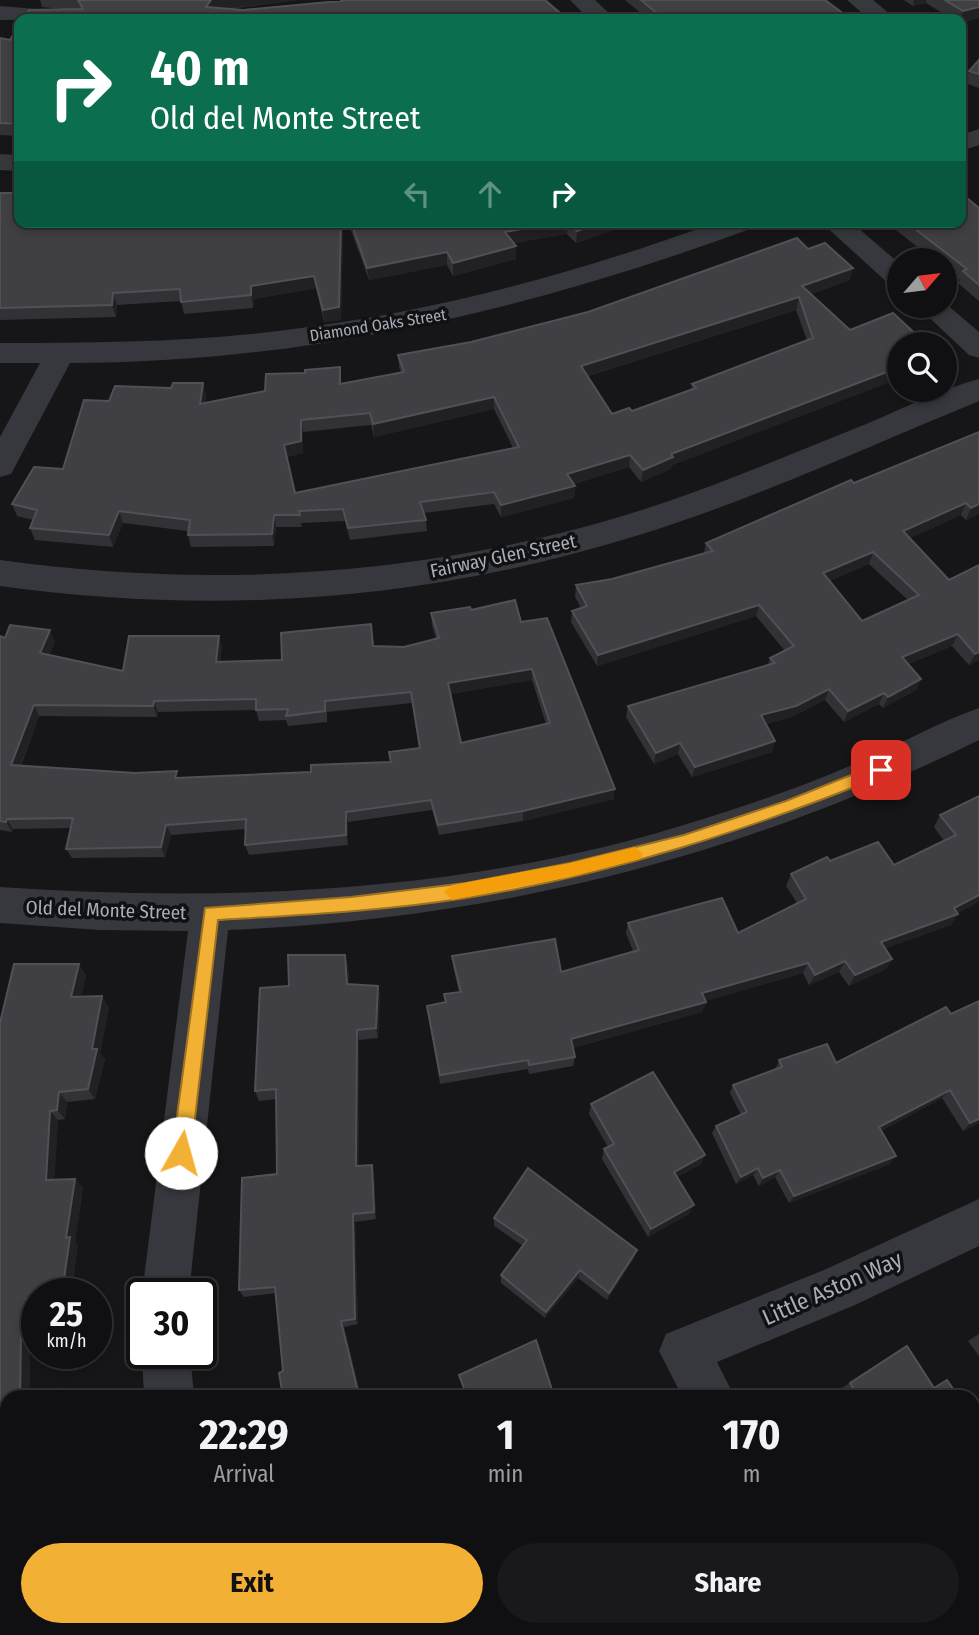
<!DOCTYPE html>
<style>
:root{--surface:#101012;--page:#19191b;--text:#f1f3f6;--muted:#9c9d9f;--line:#303032;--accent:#f2b134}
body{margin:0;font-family:"Fira Sans Condensed",sans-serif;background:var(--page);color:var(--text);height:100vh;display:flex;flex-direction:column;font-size:26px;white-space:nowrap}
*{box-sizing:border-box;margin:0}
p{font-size:23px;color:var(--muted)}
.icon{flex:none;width:38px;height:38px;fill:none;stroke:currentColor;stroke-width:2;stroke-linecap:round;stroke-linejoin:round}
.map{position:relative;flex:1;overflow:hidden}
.drawer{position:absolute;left:0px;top:1390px;width:980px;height:247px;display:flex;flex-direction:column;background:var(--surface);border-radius:21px 21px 0 0;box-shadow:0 4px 10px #0003,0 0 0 2px var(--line)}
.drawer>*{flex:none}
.guide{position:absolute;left:14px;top:14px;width:952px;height:214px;border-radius:14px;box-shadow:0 4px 10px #0003,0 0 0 2px var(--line);background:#0b6e4f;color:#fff;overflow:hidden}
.needle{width:46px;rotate:62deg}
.buttons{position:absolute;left:887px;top:248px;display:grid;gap:14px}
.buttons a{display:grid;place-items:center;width:70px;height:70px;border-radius:50%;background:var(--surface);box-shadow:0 4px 10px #0003,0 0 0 2px var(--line);font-size:35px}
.speed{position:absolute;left:21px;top:1278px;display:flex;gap:14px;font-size:35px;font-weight:700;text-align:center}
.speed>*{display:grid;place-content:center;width:91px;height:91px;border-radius:50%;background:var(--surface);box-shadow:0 4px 10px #0003,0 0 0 2px var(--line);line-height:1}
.speed small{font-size:18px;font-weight:400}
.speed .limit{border:4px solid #111;border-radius:10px;background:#fff;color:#111}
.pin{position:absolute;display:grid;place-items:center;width:60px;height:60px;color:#fff;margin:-30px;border-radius:14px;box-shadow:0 4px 10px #0006}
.me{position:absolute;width:77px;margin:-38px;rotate:7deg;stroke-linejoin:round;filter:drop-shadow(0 0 5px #0008)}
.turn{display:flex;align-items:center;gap:24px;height:147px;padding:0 21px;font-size:32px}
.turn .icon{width:91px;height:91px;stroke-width:2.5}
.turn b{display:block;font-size:49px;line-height:60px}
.lanes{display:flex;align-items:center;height:66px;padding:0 21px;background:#0003;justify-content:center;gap:35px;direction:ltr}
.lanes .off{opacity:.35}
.eta{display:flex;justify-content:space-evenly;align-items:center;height:119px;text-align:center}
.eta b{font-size:42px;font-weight:700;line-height:49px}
.button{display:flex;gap:14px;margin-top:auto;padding:14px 21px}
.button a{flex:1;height:80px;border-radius:42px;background:var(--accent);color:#111;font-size:28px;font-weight:700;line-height:80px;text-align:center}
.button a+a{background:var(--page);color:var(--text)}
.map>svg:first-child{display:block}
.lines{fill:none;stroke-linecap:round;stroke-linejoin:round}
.minor{fill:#37383d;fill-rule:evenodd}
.wall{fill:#323236;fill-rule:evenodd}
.shaded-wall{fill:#212124}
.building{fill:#3f3f44;stroke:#4f5156;stroke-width:2;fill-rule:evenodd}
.route{fill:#f2b134;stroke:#9d7322;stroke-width:2}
.slow{fill:#f59e0b}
.labels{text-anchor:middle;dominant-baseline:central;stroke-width:7;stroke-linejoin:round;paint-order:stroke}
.far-street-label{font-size:16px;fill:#a8adb8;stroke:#111113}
.street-label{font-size:19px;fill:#a8adb8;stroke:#111113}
.near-street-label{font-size:23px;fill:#a8adb8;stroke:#111113}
</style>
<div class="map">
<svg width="979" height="1635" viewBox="0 0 979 1635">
<rect width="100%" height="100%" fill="#161618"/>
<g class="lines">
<g class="minor">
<path d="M570,0h25l20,19h-26z"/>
<path d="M847,0h26l23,19h-27z"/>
<path d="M0,6l72,6 8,2 4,5 -84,1z"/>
<path d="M979,129v16l-18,6v-16z"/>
<path d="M0,154l19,1v16l-19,-1z"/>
<path d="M717,222h39l-3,6c-220,81 -447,135 -683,135l-59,111 -11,3v-40l40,-74h-40v-20c96,0 191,-1 286,-13 148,-18 291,-57 431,-108z"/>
<path d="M821,222h30l49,42v24l-10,-3z"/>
<path d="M945,303l34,29v26l-10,-3 -52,-49h28z"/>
<path d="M979,379v22c-112,46 -224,98 -340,134 -212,66 -420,81 -639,51v-26c225,31 453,15 669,-59 68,-24 135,-52 202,-79 35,-15 71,-33 108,-43z"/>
<path d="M979,708v32c-240,118 -484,179 -751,190l-39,363 -47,1 46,-363 -88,-1 -100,-7v-36c234,16 475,5 700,-67 54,-17 107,-35 159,-58 40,-17 79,-40 120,-54z"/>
<path d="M979,1199v47l-124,59 -138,57 17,34h-52l-23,-45 7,-17 158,-64z"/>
<path d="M142,1353h48l4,43h-50z"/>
<path d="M177,1629h54l1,6h-54z"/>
<path d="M816,1629h55l2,6h-54z"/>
</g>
</g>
<g class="wall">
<path d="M40,0h257l-68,9 338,10 -505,-10 -20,-2z"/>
<path d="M625,0h200l22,19h-199z"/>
<path d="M904,0h75v18l-18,5v-4h-9l-26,-16 -13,3z"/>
<path d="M19,25v111l-19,-1v-97l10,2z"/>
<path d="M979,60v28l-14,-5 4,-12z"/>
<path d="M0,193l19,29h324l-2,98 -17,2 -8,-34 -62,11 -1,9 -69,6 -3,-13 -64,4 -1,12 -116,3z"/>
<path d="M979,208v93l-21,-18 2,-3 -15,-12v-7h-10l-49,-39h75z"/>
<path d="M348,222h288l-60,21 -9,-9 -54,9 3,16 -63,17 -6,-11 -78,15z"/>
<path d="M808,249l42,31 -39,14 39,36 50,15v33l-228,87 -1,4 -30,13 -12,-15 -55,17 1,2 -1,12 -73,19 -7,-13 -70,9 2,7 1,11 -77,9 -5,-19 -44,2 1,4h-26l-2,19 -83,1 -3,-12v-4l-65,-8 -10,24 -78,-7 -5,-12 3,-8 -16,-4 -5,-12 51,-35 46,-68 97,-6 -1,8 60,-12 40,-18 35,-6 1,16 60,-10 -2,-6 -1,-12 73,-13 117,-30zM796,310l11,30 -115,44 -1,6 -59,21 -20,3 -24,-38zM494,409l19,39 -218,45 -8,-36 16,-4v-21l68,-7 3,12z"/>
<path d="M979,432v82l-13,6 -5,-5 -51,23 69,122 -10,5 -17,-19 -44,18 13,15 -5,11 -33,18 -4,-4 -35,18 -19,-22 -33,17 -26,7 9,17 -3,11 -80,25 -14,-23 -24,10 -28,-47 2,-11 140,-41 2,-7 15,-7 -29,-35 -159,50 -26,-44 1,-11 9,-3 -6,-11 1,-12 36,-6 92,-26 2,-10zM869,564l39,36 -46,21 -33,-40z"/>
<path d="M471,610l50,12 93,177 -91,22 -84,14 -7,-25 -84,12v23l-99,10 -4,-10 1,-16 -75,6 -6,22 -93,1 -6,-9 5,-21 -58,1 -1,3 -12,-2v-194l55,6 -6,13 74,16 99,-24 -2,15 62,-2 91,-14 31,1 32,-8 -4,-14 -1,-12zM532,680l14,44 -85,19 -11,-49zM412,703l7,45 -30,4 1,10 -79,10 -132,6 -158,-12 18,-50 118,1 1,-5 98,-2 3,11 27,-1 2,6 39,-4v-10z"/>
<path d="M979,796l-21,118 -7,11 -65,23 6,11 -6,10 -37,17 -10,-14 -30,13 -6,-12 -98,28 1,1 -4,10 -129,36 2,9 -2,9 -44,8 -1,-5 -88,15 -13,-78 18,-4 -1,-8 15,-1 -6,-27 -1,-10 109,16 72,-21 -7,-18 2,-10 110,10 59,-30 -11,-17 5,-12 39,-13 64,4 50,-24 -10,-14 6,-12z"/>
<path d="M348,966l1,19 29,1 2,10 -2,42 -19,2v125l15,8 2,46 -21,3 3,102 -14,3 17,69h-78v-25l-7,-78 -32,4 -5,-7 38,-116 -1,-75 -17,2 -4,-10 34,-105z"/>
<path d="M86,975l-5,21 28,11 -9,46 5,6 -10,40 -28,3 -2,17 -7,1 -4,60 29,7 -8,55 3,3 -41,48v12h-2l-5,36v55h-23v195l-7,2v-570z"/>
<path d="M979,1001v122l-16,8 -21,-33 -61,33 9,33 -101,39 -14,-26 -16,9 -6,-11 -17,9 -24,-51 4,-7 25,-11 -11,-22 3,-8 42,-15 4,-10 57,3z"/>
<path d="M591,1104l114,51 -5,10 -23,12 12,37 -41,23 -46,-78 2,-10 4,-2 -19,-33z"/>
<path d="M494,1218l140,40 -27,42 -29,-22 -33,40 -44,-35v-8l22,-29 -29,-20z"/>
<path d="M979,1334v22l-11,-15z"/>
<path d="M907,1346l27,42 13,-8 11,16h-111l-5,-8z"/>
<path d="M948,1629h25l6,6h-27z"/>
</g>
<g class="shaded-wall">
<path d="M211,0h86l-75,9 -16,-2z"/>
<path d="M914,0h12v3l-13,3z"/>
<path d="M979,7v11l-18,5 -1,-4 3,-8z"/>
<path d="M341,222h2l-2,98 -17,2 -1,-12z"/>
<path d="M561,222h7l-1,12 -62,10v-12z"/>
<path d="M601,222h35l-60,21 1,-12z"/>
<path d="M516,246v13l-63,17v-13z"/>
<path d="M447,252v13l-78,15 -2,-12z"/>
<path d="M853,268l-3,12 -51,18 -3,12 -216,68 1,-12z"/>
<path d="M314,276l2,12 -62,11 -1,9 -2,-13v-9z"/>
<path d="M113,293l4,12 -1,12 -4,-12z"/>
<path d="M921,339l-2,6h-10l1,-3z"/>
<path d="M900,367v11l-228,87 -1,4 -30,13 2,-12 28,-16z"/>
<path d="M203,383l3,12 -3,21 -3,-12z"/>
<path d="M494,397v12l-120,28 -1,-13z"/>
<path d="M301,420l2,12v21l-17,4 -2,-12z"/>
<path d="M630,455l-1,12 -62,19v-12z"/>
<path d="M575,486l-1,12 -73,19v-12z"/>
<path d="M966,503l-5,12 -62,28 4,-12z"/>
<path d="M979,504v10l-13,6 5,-12z"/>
<path d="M119,511l4,12 -10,24 -4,-12z"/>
<path d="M274,515l2,12 -2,19 -2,-12z"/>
<path d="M873,552l-4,12 -50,21 4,-12z"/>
<path d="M759,605l-3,11 -159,50 1,-11z"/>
<path d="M50,630l5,12 -10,23 -5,-12z"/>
<path d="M958,634l-6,12 -55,22 5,-11z"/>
<path d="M219,636l3,11 -3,26 -3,-11z"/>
<path d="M979,652v8l-10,5 6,-11z"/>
<path d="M532,669v11l-84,14v-11z"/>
<path d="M921,679l-5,11 -33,18 5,-11z"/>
<path d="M829,689l-4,11 -33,17 -34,9 3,-11z"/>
<path d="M884,693l-5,11 -35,18 4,-11z"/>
<path d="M154,701l4,11 -1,5 -4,-11z"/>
<path d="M34,705l5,11 -22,59 -6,-10z"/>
<path d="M775,741l-3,11 -80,25 3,-10z"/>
<path d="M680,743l-2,11 -24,10 2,-11z"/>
<path d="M615,789l-1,10 -91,22v-10z"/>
<path d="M346,812l2,10v23l-2,-10z"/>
<path d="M7,819l6,10 -1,3 -6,-10z"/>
<path d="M166,825l5,10 -6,22 -4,-10z"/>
<path d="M979,895v7l-28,15 7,-3 -7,11 -76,27 6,-10 73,-34z"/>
<path d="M345,955l3,11 2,29 -3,-11z"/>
<path d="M892,959l-6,10 -37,17 6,-11z"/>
<path d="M845,961l-6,11 -30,13 6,-10z"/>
<path d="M808,963l-5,10 -104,30 3,-10z"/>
<path d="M79,964l7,11 -7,32 -8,-10z"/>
<path d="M378,986l2,10 -2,42 -2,-10z"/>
<path d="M102,996l7,11 -9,46 5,6 -10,40 -7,-10 4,-40z"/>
<path d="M706,1002l-4,10 -133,37 2,-10z"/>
<path d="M357,1030l2,10v134l-3,-8z"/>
<path d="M950,1090l-8,8 -69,37 6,-8z"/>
<path d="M59,1092l8,10 -2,17 -8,-9z"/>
<path d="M50,1111l8,9 -4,68 -8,-8z"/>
<path d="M979,1119v4l-16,8 7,-8z"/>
<path d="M705,1155l-5,10 -30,16 4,-9z"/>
<path d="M896,1156l-6,8 -101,39 5,-7z"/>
<path d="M372,1165l2,8 2,46 -2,-7z"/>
<path d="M758,1168l-5,7 -17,9 5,-7z"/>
<path d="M780,1170l-5,7 -16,9 4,-8z"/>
<path d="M75,1179l8,8 -8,55 3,3 -6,48h-10l4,-55z"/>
<path d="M694,1205l-5,9 -41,23 3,-8z"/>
<path d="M353,1214l2,8 3,102 -3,-5z"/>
<path d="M637,1250l-3,8 -27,42 2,-7z"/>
<path d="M580,1270l-2,8 -33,40 1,-6z"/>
<path d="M26,1299l9,6 -5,36v55h-10l1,-60z"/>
<path d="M341,1321l3,6 17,69h-2z"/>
<path d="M58,1389l9,5v2h-9z"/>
<path d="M7,1587v4l-7,2v-4z"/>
<path d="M70,1629h11l1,6h-11z"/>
</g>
<g class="building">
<path d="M78,0h133l-5,7 37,3 97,-9 5,-1h200l22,19h-544l6,-9 54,-1z"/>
<path d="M641,0h184l23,17 -8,2h-176z"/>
<path d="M945,0h34v7l-16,4z"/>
<path d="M19,25v99l-19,-1v-85l10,2z"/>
<path d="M979,60v14l-10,-3z"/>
<path d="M961,72l2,1 -2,24z"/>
<path d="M0,193h19v29h322l-2,85 -16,3 -9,-34 -63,10v9l-70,7 -1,-13 -67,4 -1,12 -112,3z"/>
<path d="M961,193l18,15v77l-16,-14 4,-2 -61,-47h55z"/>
<path d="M351,222h210l-56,10 11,14 -63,17 -6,-11 -80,16z"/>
<path d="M569,222h32l-24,9z"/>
<path d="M797,238l11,11 17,-6 28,25 -51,18 48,44 43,-17 28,26 -11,3 2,3h-12v22l-229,87 2,3 -30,13 -13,-15 -63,19 8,12 -74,19 -7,-13 -74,10 6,18 -78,8 -5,-19 -44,2 1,4h-26l-2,19 -84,1 2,-15 -71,-9 -10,24 -79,-7 7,-18 -25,-6 22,-37 29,2 21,-69 25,1 6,-15 56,2 2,-5h30l-3,21 65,-13 1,-17 39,-1v-3l35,-3v17l64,-12 -6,-17 73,-13 117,-30zM799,297l14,41 -121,46 4,4 -64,23 -3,-3 -17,6 -31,-48zM494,397l25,50 -224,46 -11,-48 17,-4v-21l69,-7 3,11z"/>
<path d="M979,432v72l-8,4 -5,-5 -63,28 46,49 30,-15v87l-4,2 -17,-20 -56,23 19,22 -33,18 -4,-4 -36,18 -19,-22 -33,17 -35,9 14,26 -80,26 -15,-24 -24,10 -28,-47 147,-43 -5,-5 24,-12 -35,-41 -161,50 -26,-44 15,-5 -11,-21 36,-6 101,-28 -7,-8 145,-63 3,3zM873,552l46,43 -57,26 -39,-48z"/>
<path d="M515,600l6,22 26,-4 68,171 -92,22 -85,14 -7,-25 -85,12v23l-101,10 1,-26 -80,6 -5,22 -95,2 7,-31 -66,1 -1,3 -6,-1v-185l5,2 5,-13 40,5 -10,23 83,18 6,-35h90l-3,26 66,-2 -1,-27 90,-9 2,22 31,1 35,-9 -8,-25 39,-6 1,3zM532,669l18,54 -89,20 -13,-60zM411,692l9,56 -31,4 2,10 -80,3v7l-136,6 2,-7 -42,2 -124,-8 23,-60 119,1 1,-5 102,-2v11l32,-1 -2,7 39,-5v-10z"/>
<path d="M979,796v99l-25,13 4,6 -77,28 11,17 -37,16 -10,-14 -30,14 -7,-12 -106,30 4,9 -135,37 4,18 -46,8 -1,-5 -88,15 -13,-69 19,-4 -2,-8 17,-2 -9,-36 103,-17 6,33 78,-22 -11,-27 94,-25 16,35 68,-34 -15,-25 36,-17 3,4 48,-19 16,23 62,-30 -16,-20z"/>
<path d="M288,955h57l2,29 31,2 -2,42 -19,2 -1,136 16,-1 2,47 -21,2 2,105 -14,2 18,75h-76l-4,-23 4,-2 -8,-84 -36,3 3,-112 35,-4 -1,-85 -21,2 5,-103 29,-2z"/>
<path d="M14,964h65l-8,33 31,-1 -10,53h5l-9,40 -29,3 -2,18 -7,1 -4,69 29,-1 -9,59 4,-1 -8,56h-25v5l-11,1 -5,37 -1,60h-13v191l-7,2v-566z"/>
<path d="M979,1001v118l-9,4 -20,-33 -71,37 17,29 -102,40 -14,-26 -17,8 -5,-10 -17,9 -25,-51 31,-14 -14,-27 49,-18 -3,-7 48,-16 9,19 110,-56 5,7z"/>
<path d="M653,1072l52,83 -31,17 20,33 -43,24 -47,-80 10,-5 -23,-40z"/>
<path d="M528,1168l109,82 -28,43 -29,-23 -34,42 -45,-37 26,-35 -33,-22z"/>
<path d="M536,1340l18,56h-87l-8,-21z"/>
<path d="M907,1346l27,42 13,-8 11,16h-100l-8,-13z"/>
<path d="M58,1389v7h-21z"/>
<path d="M973,1419l6,9v207h-15l-4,-6h13z"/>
<path d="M68,1629h2l1,6h-14z"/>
<path d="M430,1629h14l3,6h-25z"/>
<path d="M467,1629h5l3,6h-17z"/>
<path d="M562,1629h120l4,6h-133z"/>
</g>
<path class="route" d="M881,763l6,2v9c-136,55 -276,101 -421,124 -82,13 -165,17 -248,22l-27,233 -3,7 -7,2 -6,-2 -3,-7 33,-245 146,-11 115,-14 104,-20 114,-28 102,-34z"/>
<path class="slow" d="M635,847l8,7 -3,5 -70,18 -118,23 -8,-8 8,-7 118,-22z"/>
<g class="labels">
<g class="far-street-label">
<text transform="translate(378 325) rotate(-9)">Diamond Oaks Street</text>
</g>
<g class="street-label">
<text transform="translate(503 556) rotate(-12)">Fairway Glen Street</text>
<text transform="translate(106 910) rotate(2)">Old del Monte Street</text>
</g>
<g class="near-street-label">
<text transform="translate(832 1288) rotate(-24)">Little Aston Way</text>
</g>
</g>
</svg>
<div class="buttons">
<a><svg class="needle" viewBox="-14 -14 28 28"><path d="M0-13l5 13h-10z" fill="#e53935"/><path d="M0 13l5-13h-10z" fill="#9c9d9f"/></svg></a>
<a><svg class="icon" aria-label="search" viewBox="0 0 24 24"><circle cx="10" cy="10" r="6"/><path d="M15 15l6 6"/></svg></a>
</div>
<div class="speed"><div>25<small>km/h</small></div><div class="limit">30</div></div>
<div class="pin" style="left:881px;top:770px;background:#d93025"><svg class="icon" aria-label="arrive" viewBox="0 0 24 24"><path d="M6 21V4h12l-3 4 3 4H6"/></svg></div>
<svg class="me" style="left:181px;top:1153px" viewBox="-20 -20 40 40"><circle r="19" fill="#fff"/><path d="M0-13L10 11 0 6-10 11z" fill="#f2b134"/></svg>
<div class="guide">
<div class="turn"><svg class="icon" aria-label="right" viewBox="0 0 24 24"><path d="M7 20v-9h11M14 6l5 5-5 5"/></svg><div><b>40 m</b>Old del Monte Street</div></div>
<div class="lanes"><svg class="icon off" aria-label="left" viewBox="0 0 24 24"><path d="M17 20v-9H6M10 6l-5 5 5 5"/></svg><svg class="icon off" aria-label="ahead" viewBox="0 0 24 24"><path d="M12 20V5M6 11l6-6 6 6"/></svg><svg class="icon" aria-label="right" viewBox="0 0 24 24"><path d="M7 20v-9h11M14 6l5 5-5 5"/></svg></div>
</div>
<section class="drawer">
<div class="eta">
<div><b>22:29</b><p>Arrival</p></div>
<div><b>1</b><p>min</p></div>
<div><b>170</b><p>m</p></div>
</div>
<div class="button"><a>Exit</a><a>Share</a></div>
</section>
</div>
